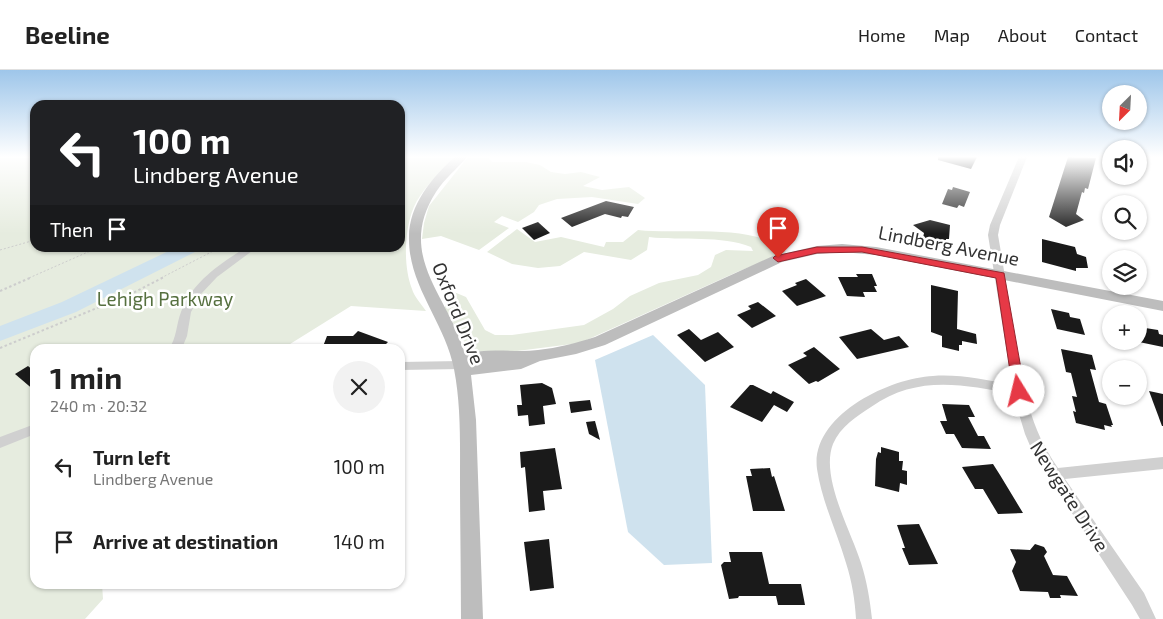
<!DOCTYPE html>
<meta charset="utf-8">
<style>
:root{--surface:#fff;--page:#f2f2f2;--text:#222;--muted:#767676;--line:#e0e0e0}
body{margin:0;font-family:"Exo 2",sans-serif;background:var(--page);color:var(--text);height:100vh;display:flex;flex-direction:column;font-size:19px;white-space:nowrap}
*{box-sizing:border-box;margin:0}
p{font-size:16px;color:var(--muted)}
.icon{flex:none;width:28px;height:28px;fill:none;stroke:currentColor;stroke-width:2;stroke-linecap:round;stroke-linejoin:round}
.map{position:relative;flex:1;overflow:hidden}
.side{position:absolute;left:30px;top:274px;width:375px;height:245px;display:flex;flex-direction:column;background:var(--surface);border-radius:15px;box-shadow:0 1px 4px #0004}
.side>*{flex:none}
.guide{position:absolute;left:30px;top:30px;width:375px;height:152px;border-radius:15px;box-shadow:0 1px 4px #0004;background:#202124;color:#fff;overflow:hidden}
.needle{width:32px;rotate:204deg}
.buttons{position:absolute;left:1102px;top:15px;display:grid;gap:10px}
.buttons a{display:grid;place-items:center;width:45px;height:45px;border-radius:50%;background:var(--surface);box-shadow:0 1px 4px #0004;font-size:25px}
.pin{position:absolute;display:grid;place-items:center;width:42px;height:42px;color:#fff;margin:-51px -21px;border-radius:50% 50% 50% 0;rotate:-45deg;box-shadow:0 0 5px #0007}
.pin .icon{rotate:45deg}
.me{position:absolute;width:55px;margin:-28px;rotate:351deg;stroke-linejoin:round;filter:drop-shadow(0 0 4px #0008)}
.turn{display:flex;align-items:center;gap:18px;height:105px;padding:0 20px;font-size:22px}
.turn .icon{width:65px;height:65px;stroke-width:2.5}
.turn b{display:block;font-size:35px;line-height:42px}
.then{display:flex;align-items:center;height:48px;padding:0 20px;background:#0003;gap:10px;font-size:19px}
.round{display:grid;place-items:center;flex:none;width:52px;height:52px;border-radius:26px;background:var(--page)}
.headline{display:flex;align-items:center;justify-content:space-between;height:85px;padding:0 20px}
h1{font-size:30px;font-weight:700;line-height:38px}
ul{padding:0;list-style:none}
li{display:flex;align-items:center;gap:15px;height:75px;padding:0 20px}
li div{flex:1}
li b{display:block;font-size:19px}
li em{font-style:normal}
header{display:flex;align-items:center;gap:30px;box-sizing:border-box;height:70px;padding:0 25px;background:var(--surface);border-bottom:1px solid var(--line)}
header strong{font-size:24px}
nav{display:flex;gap:28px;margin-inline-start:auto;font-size:18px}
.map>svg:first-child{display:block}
.green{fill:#e6ecdf}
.water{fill:#cfe2ee}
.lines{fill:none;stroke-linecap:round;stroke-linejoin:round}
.river{fill:#cfe2ee;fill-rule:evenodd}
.building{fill:#1a1a1a}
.path-far1{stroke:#cdcdcd;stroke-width:1;stroke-dasharray:2 2;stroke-linecap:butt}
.path{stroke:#cdcdcd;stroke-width:2;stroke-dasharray:2.5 2.5;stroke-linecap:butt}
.street{fill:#d0d0d0;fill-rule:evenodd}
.secondary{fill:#bdbdbd;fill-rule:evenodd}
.route{fill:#e63946;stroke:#96252e}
.labels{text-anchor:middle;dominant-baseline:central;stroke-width:5;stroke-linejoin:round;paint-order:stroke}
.street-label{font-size:19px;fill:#333;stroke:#fff}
.park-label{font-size:19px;fill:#56703f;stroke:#fff}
</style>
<header>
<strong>Beeline</strong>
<nav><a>Home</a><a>Map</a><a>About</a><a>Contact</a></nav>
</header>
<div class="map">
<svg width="1163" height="549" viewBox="0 0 1163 549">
<rect width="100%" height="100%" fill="#fff"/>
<g class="green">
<path d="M0,87h35v91h365v-91h57c-13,12 -27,24 -37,39 -16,22 -18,68 -8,93 2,7 9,15 14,22l-75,-5 -69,43h-247v235h67l1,15 -18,20h-85z"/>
<path d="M468,87h23l-2,2 3,3h34l14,3 11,7 14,2 16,-2 19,5 -17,9 19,4 27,-3 16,11 -7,6 -46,-7 -35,2 -18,6 -5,7 -16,10 -16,-6 -8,6 15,6 -30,22 -38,-14 -19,3 2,-16 5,-17z"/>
<path d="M517,159l18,13 26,-5 43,10 2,-5h17l15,-12c41,5 118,-8 148,22l-49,20 -157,71 -63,8 -28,1 -20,-2 -25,-42 10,-16 12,5 19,33 10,5h17l72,-10 29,-16 17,-13 29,-13 39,-8 13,-8 4,-12 11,-5 27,1 -2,-4c-29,-12 -70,-6 -102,-10l-2,13 -16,10 -47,-8 -24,14 -22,2 -26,-4 -25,-12z"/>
</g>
<path class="water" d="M653,265l52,50 7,178 -48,2 -36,-33 -33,-172z"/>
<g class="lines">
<path class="river" d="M175,178h23l-3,4 -119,60 -76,29v-15l62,-24z"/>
</g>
<g class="building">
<path d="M938,87h39l-6,12 -33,-9z"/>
<path d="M1068,87l28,1 -8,31 -3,-1 -1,5 -2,-1 -6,22 8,6 -18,7 -17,-10z"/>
<path d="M953,117l17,5 -6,15 -5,-2 -2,3 -15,-4 6,-15 4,1z"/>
<path d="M606,131l28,6 -6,10 -6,-1 -1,2 -16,-4 -33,13 -11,-9z"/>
<path d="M930,150l20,5 -1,14h-3v4l-23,-5 1,-5 -11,-8z"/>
<path d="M538,152l12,11 -16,7 -12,-12z"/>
<path d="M1042,169l33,8 2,7 9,3 2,11h-12v3l-34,-9z"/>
<path d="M856,204h16l5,12h-3l3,6h-14l2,5 -18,-1 -9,-19h20z"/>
<path d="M806,209l20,17 -29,10 -15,-15 15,-6 -2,-2z"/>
<path d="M931,215l27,6 -1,38 19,5 1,10 -15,-3v4h-3v6l-17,-4v-11l-11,-4z"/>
<path d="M758,232l18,14 -24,12 -15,-13 14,-6 -3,-3z"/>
<path d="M1051,239l18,4 1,4 10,2 5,16 -28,-6z"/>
<path d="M1139,257l19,3 1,4 4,1v12l-24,-5z"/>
<path d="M689,259l12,11 17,-8 16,15 -29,15 -28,-27z"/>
<path d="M871,259l13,11 15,-4 10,11 -52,12 -18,-22z"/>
<path d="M358,261l30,11 -7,7h-59l5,-13h26z"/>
<path d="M814,277l26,22 -22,13 -2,-1 -7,3 -21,-19 19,-9 -4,-3z"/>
<path d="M1061,279l31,6 4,15 -6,-1 9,33 7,2 7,21h-2l1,2 -8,-2 1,5 -29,-7 -3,-12 3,1 -4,-16 5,1 -6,-24 -5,-1z"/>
<path d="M28,296l7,6v19l-20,-17z"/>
<path d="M542,313l10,5 4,16 -13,2 2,18 -16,2 -1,-11 -10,1 -1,-11h5l-2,-20z"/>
<path d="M750,315h3l18,9 2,-3 21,11 -7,10 -13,-7 -12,17 -32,-15z"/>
<path d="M1149,321l14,3v32h-1z"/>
<path d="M590,330l2,10 -21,3 -2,-11z"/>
<path d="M942,334l27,1 6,12h-7l10,19h6l7,13 -29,-1 -8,-14h-8l-6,-13h7z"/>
<path d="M595,351l5,19 -11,-6 -3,-12z"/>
<path d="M881,377l18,5v9h4l-1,9 5,1v14l-7,-2 -1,9 -24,-6 1,-27 2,-7 3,1z"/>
<path d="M555,378l7,41 -19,2 2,19 -16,2 -4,-45 -4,1 -1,-16z"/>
<path d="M993,394l7,11 23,38 -25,1 -15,-25h-8l-13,-22z"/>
<path d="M770,398l2,9 2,-1 11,35h-32l-7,-35h6l-2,-7z"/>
<path d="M919,454l19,40 -29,1 -7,-17h3l-8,-23z"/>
<path d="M549,469l5,49 -24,3 -6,-49z"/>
<path d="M1035,474l9,3 3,5 -3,4 9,19 14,1 11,20 -18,-1 1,3h-11l-2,-6 -28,-1 -8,-20 4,-9 -6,-13 20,1z"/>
<path d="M729,482h33l7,32h32l4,21h-27l-2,-9h-37l-1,2 -9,1 -8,-34 3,-3h7z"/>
</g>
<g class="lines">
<g class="path-far1">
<path d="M0,180l35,-10"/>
<path d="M29,208l68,-30"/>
<path d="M161,208l58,-30"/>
</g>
<g class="path">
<path d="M0,221l32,-14"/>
<path d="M0,278l131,-54 33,-17"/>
</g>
<g class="street">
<path d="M1019,87h8l-27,68 -2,10c6,34 11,68 17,103 9,50 13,87 43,130l105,-11v12l-98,10 79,114 12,26h-16l-8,-14 -98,-150 -9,-21 -12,-40c-51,-10 -97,-19 -142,13 -14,9 -31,20 -38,37 -13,33 18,87 28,119 6,19 9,37 11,56h-16c-1,-19 -4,-37 -10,-56 -9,-31 -24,-61 -29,-94 -7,-53 72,-91 116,-93 26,-2 53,4 79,9l-24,-150 2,-10z"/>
<path d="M245,178h11l-39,29 -16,17 -10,18 -4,24 -5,12 -13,1c8,-12 7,-24 12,-37 11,-30 39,-48 64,-64z"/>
<path d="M461,291l4,1 2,3 -2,3 -4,1 -61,1v-8z"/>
<path d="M35,354v10l-35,14v-11z"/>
</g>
<path class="secondary" d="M455,87h12c-10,12 -22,21 -31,35 -41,64 13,104 29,162 24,-7 50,-1 73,-4 20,-2 38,-7 57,-13l178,-81 44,-10 25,-2 34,3 287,54v10l-287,-56 -34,-3 -25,2 -35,8 -177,83 -29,9 -36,7 -19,8 -50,6 5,45 7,199h-22c0,-47 -1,-94 -1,-141 0,-36 1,-73 -6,-109 -9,-47 -46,-83 -45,-132 0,-32 23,-60 46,-80z"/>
</g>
<linearGradient id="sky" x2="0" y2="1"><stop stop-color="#9ec6ea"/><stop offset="0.53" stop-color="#fff"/><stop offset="1" stop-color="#fff" stop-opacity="0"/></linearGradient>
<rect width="1163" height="164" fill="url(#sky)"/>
<path class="route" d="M817,177h45l142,26 21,118 -2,3h-8l-2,-3 -17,-113 -134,-26 -45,1 -39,9 -5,-4 2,-2z"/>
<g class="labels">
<g class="street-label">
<text transform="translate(949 175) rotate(11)">Lindberg Avenue</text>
<text transform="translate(459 243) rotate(68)">Oxford Drive</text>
<text transform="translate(1070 426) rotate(57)">Newgate Drive</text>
</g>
<g class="park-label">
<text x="165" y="228">Lehigh Parkway</text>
</g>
</g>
</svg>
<div class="buttons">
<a><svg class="needle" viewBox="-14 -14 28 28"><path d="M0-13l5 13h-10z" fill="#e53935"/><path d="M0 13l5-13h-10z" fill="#767676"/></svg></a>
<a><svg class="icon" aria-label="sound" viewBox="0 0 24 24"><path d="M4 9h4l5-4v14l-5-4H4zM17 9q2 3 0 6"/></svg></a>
<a><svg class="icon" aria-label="search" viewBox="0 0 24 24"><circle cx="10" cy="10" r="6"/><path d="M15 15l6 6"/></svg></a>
<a><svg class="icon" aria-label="layers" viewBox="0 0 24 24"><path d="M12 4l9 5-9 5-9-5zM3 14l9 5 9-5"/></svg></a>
<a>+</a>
<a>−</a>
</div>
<div class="pin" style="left:778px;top:188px;background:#d93025"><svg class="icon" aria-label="arrive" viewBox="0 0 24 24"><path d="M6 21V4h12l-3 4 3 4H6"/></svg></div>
<svg class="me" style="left:1019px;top:321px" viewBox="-20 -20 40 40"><circle r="19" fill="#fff"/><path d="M0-13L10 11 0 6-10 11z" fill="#e63946"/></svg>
<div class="guide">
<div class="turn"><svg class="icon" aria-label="left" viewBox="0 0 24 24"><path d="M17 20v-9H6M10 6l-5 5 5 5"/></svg><div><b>100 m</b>Lindberg Avenue</div></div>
<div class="then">Then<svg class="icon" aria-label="arrive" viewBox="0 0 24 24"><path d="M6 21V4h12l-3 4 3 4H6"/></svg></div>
</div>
<section class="side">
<div class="headline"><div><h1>1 min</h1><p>240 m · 20:32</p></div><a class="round"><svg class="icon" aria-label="close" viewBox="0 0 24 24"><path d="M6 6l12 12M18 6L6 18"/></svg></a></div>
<ul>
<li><svg class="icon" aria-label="left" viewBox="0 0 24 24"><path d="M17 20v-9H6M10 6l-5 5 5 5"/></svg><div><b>Turn left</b><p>Lindberg Avenue</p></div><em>100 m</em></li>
<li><svg class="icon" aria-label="arrive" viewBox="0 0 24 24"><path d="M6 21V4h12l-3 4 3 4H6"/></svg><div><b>Arrive at destination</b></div><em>140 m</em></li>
</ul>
</section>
</div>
